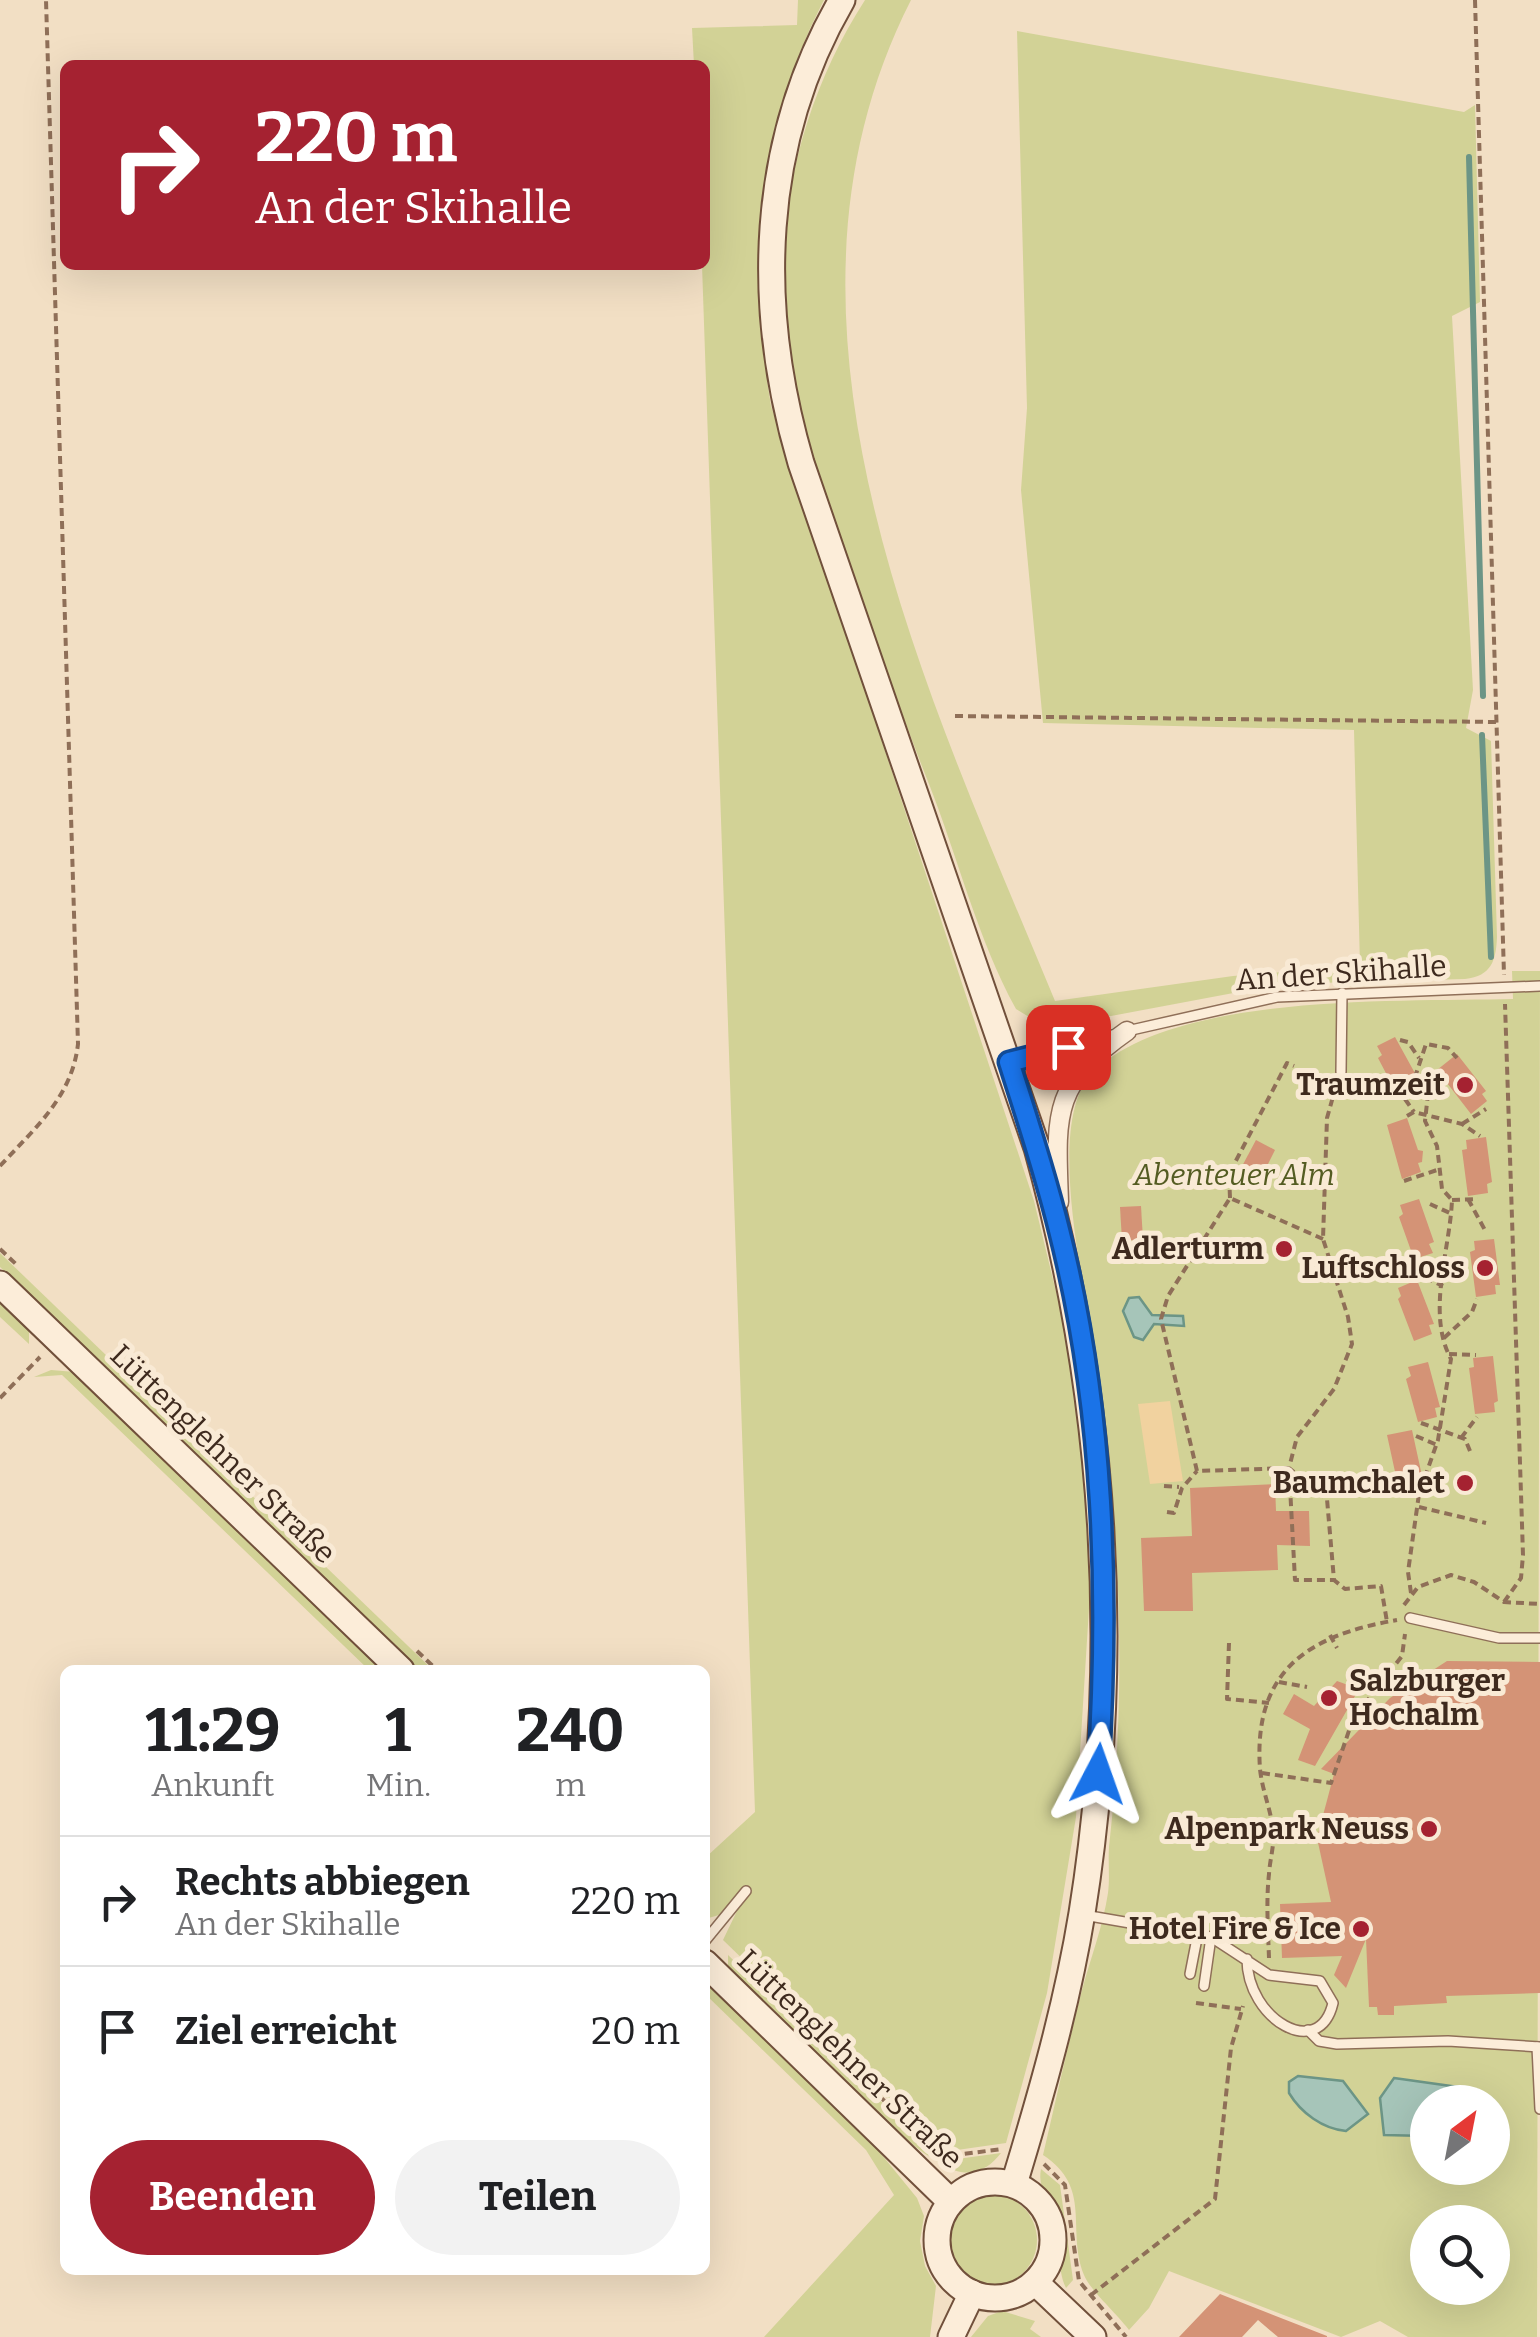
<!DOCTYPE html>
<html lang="de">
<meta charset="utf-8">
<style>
:root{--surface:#fff;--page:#f2f2f2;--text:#202124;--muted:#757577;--line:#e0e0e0;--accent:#a52231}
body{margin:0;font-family:Bitter,serif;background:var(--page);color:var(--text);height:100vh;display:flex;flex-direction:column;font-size:38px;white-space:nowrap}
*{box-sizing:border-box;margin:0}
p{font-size:32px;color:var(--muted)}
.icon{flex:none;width:55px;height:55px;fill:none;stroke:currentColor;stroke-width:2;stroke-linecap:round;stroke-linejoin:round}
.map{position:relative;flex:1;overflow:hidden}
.side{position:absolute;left:60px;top:1665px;width:650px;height:610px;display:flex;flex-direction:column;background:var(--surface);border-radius:15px;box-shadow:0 10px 40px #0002}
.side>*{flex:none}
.guide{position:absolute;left:60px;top:60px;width:650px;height:210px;border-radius:15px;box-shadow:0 10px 40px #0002;background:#a52231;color:#fff;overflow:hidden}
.needle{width:65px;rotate:32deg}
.fabs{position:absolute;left:1410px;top:2085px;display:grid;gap:20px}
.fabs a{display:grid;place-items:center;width:100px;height:100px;border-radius:50%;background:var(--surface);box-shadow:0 10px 40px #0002;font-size:50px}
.pin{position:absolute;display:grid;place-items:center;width:85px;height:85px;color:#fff;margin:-42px;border-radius:20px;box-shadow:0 5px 15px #0006}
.me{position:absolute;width:110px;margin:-55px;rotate:4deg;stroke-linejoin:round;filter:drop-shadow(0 0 8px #0008)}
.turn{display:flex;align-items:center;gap:35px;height:210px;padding:0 30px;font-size:45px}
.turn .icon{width:130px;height:130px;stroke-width:2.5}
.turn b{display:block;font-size:70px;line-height:85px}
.eta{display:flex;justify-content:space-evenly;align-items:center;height:170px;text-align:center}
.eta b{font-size:60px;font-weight:700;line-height:70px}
.action{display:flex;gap:20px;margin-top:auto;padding:20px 30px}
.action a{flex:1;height:115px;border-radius:60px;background:var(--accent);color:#fff;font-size:40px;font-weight:700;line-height:115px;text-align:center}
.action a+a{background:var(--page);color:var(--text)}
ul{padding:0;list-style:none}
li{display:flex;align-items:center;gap:30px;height:130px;padding:0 30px;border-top:2px solid var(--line)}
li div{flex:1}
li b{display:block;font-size:38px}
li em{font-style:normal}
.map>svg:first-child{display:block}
.green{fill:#d2d296;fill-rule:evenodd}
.sand{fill:#f1d29f}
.water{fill:#a6c5b9;stroke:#6c9586;stroke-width:2.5}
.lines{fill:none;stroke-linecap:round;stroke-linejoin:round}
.stream{stroke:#6c9586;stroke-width:6}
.building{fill:#d49376}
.lane-casing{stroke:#8f6f58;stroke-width:12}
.street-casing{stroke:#8f6f58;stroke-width:21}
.secondary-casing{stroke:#71503b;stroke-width:29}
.path{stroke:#8f6f58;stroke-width:4;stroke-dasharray:8 5;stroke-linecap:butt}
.lane{stroke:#fcedd9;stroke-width:9}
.street{stroke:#fcedd9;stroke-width:18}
.secondary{stroke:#fcedd9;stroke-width:25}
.route-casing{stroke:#114b97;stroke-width:25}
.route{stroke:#1a73e8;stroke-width:18}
.poi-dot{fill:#a52231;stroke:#f9ead5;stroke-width:4}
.labels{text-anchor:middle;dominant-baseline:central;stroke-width:10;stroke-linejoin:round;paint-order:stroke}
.street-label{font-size:30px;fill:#3e2a1e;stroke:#f9ead5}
.poi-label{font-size:30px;font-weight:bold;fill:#3e2a1e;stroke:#f9ead5;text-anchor:end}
.park-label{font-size:30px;font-style:italic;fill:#545c22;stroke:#f9ead5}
</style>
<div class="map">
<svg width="1540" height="2337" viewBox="0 0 1540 2337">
<rect width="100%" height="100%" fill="#f2dfc4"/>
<g class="green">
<path d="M798,0h26c-67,129 -76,266 -53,406l263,795 33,136 12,89 12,150 -15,241 -29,176 -41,150 -49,7 -24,-7 -210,-203 26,-54 -23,27 -21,6v-61l50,-46 -53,-1547 3,-200h-11l-2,-37 105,-3z"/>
<path d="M865,0h46c-165,324 18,695 144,1001l178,-25 127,-10 -6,-236 -311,-7 -22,-233 6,-82 -10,-377 447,81 11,-7 5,197 -28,14 21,374 -7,38 25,13 6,196c-1,23 -5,39 -32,42l-183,5 -235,44 -31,-19c-38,-69 -58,-151 -87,-225 -28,-70 -52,-142 -77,-213 -19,-55 -39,-109 -54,-165 -36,-138 -9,-288 67,-406z"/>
<path d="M1512,971h28l-3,1366h-129l-28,-16 -39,16 -172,-66 -20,37 -20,22c-10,-14 -40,-41 -45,-55 -18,-47 9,-87 -41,-120 13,-55 25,-111 39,-165 9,-33 21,-64 26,-97 2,-15 0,-31 1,-46 18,-157 11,-313 -9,-469 -10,-70 -60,-256 -6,-307 83,-79 309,-69 419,-72zM1428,2102h64v66h-64zM1428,2222h64v66h-64z"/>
<path d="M0,1253l433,417h-15l-418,-403z"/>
<path d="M0,1299l29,28v17l-29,-27z"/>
<path d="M51,1370l24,2 310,298h-16l-307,-295 -28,2z"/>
<path d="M728,1955l207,198 22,6 44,-6c-10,13 -23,22 -40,19 -48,-8 -191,-162 -233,-202z"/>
<path d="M705,1979l168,165 44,54 7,18 -4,25 5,25 11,20 -6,51h-166l130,-142 -28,-45 -161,-156z"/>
<path d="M1041,2169l19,16 13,95 -7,8c-10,-22 -3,-34 -5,-57 -3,-23 -25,-38 -20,-62z"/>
<circle cx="991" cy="2240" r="46"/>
<path d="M1002,2311l33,10 -5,8 11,8h-70l17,-21z"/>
</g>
<path class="sand" d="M1170,1401l13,80 -33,3 -12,-80z"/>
<g class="water">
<path d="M1139,1297l13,18 31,1 1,10 -30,-2 -11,16 -9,-3 -11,-26 6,-13z"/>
<path d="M1298,2076l45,5 25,33 -22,17c-23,-2 -45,-18 -57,-38v-11z"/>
<path d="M1394,2078l64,9 21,15h-51l-1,34 -43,-1 -4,-37z"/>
</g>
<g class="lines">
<g class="stream">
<path d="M1469,157l14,539"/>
<path d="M1482,735l9,222"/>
</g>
</g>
<g class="building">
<path d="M1395,1037l27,49 -23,12 -21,-40 4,-3 -5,-9z"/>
<path d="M1457,1054l29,37 -4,3 5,7 -16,13 -34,-44z"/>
<path d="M1407,1118l11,32 5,1 -1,11 -4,1 3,9 -19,7 -15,-54z"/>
<path d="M1486,1137l6,45 -5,2 1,9 -20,3 -6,-46 5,-1 -1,-9z"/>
<path d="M1256,1140l19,10 -15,30 -20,-10z"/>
<path d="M1419,1199l15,43 -5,2 4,9 -19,6 -15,-42 4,-3 -3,-9z"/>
<path d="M1141,1206l2,34 -21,1 -2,-34z"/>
<path d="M1494,1239l6,46h-5l1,9 -20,3 -6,-45 5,-2 -1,-9z"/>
<circle cx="1284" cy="1250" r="9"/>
<path d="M1417,1280l17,44 -5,1 3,9 -18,7 -16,-42 3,-3 -3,-8z"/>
<path d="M1493,1356l5,45 -4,2 1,9 -20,2 -6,-46 5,-1 -1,-9z"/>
<path d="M1428,1362l12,45 -5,1 2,9 -19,5 -12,-43 5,-3 -3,-9z"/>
<path d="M1412,1430l10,46 -5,1 2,9 -20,4 -12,-55z"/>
<path d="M1275,1484l1,27h33l1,35 -33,-1 1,25 -86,3 1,38h-49l-3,-73 51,-2 -2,-48z"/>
<path d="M1447,1661l93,1v331l-94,3 1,7 -53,3v9h-16l-1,-8h-8l-3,-68 -20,49 -12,-13 8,-19 -60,2 -2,-54 51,-2 -14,-64 17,-64 -13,-5 69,-71z"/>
<path d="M1337,1681l22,8 -44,77 -17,-6 12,-31 -27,-15 11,-20 20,12z"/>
<path d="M1220,2294l107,42v1h-49l-20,-17 -16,17h-63z"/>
</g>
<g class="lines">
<g class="lane-casing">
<g id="lane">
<path d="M1127,1031l150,-34 263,-11"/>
<path d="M1011,1062l101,-27"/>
<path d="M1341,1072l1,-79"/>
<path d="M1410,1618l89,20h41"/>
<path d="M1084,1915l127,22 58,38 51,6 13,22c-14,59 -86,16 -86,-44"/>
<path d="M705,1941l41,-50"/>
<path d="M1190,1974l8,-41"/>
<path d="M1204,1986l7,-49"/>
<path d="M1308,2030l11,11 18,3 111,-3 92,6"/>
<path d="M1537,2047l3,62"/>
</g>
</g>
<g class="street-casing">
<path id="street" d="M1059,1202c-3,-86 -8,-118 68,-171"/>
</g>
<g class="secondary-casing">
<g id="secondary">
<path d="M842,0c-83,143 -87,307 -41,463l236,685c69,249 86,509 45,765 -15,92 -41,182 -68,271"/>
<path d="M0,1284l401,386"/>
<path d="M705,1963l245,238"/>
<circle cx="995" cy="2240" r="58"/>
<path d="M1035,2282l58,55"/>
<path d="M951,2337l21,-44"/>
</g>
</g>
<g class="path">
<path d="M1475,0l29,975"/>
<path d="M955,716l541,6"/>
<path d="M1400,1040l8,2 11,16"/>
<path d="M1336,1086l-9,32 -4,121 25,78 4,27 -18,45 -37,48 -8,31 38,31 7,81 11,9 36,-3 6,36"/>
<path d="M1405,1099l9,13"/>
<path d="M1407,1116l7,-4 48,12 18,12"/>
<path d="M1462,1124l24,-15"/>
<path d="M0,1166c35,-38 72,-69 78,-122l-32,-1044"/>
<path d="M1404,1181l33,-11"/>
<path d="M1230,1198l-1,-24 58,-111 7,3"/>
<path d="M1468,1199l18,33"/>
<path d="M1452,1200l26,-1"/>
<path d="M1430,1204l22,10"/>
<path d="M1323,1239l-93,-41 -62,98 -7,23 36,152 92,-3 6,112h39"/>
<path d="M0,1249l18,17"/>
<path d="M1414,1257l30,18"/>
<path d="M1412,1281l16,-2 15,7"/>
<path d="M1444,1338l28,-26 5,-13"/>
<path d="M1449,1354l27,1"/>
<path d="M0,1398l40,-41"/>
<path d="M1421,1423l44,16 5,12"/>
<path d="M1416,1436l21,9"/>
<path d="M1461,1438l16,-21"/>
<path d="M1164,1486l15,1"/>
<path d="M1403,1491l16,3"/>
<path d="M1419,1507l67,16"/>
<path d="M1167,1512l7,1 8,-25 15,-17"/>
<path d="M1411,1593l-3,-21 11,-78 19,-54 13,-81c-25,-46 -1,-109 1,-159l-10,-11 -5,-43 -12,-25 3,-27 -12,-20 10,-30 22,4 9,10"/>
<path d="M1504,1602l17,-24 2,-23 -18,-551"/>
<path d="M1404,1605l14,-18 33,-12 23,7 30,20 36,2"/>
<path d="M1330,1635l7,13"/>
<path d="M1229,1643l-2,56 42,4"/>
<path d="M417,1651l20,19"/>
<path d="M1279,1682l28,5"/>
<path d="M1262,1773l69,10 22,-64 49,-63 3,-22"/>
<path d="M1269,1958c-1,-28 -3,-57 0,-84 1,-16 6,-30 4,-46 -3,-20 -11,-39 -13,-59 -7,-100 50,-134 137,-149"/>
<path d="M779,1999l153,148 24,8 46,-6"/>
<path d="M1196,2003l45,6"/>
<path d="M1044,2164l21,21 14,96 47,56"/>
<path d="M1091,2295l124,-96 16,-151 12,-42"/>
</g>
<use href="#lane" class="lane"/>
<use href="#street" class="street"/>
<use href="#secondary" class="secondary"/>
</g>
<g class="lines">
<g class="route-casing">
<path id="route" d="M1068,1047l-59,15c18,56 36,111 50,168 45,177 51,362 39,544"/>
</g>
<use href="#route" class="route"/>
</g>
<g class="poi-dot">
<circle cx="1465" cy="1085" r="10"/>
<circle cx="1284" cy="1249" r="10"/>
<circle cx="1485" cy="1268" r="10"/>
<circle cx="1465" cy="1483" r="10"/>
<circle cx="1329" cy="1698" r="10"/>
<circle cx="1429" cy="1829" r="10"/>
<circle cx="1361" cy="1929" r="10"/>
</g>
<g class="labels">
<g class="street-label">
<text transform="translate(1341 973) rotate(-4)">An der Skihalle</text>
<text transform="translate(223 1454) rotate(44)">Lüttenglehner Straße</text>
<text transform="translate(850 2059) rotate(44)">Lüttenglehner Straße</text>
</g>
<g class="poi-label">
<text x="1445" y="1085">Traumzeit</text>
<text x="1264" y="1249">Adlerturm</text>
<text x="1465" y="1268">Luftschloss</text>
<text x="1445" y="1483">Baumchalet</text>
<text x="1349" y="1681" text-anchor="start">Salzburger<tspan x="1349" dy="34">Hochalm</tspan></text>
<text x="1409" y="1829">Alpenpark Neuss</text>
<text x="1341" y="1929">Hotel Fire &amp; Ice</text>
</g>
<g class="park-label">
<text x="1234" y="1175">Abenteuer Alm</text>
</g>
</g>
</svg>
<div class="fabs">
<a><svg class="needle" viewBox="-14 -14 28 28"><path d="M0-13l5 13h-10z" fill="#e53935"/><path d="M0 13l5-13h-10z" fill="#757577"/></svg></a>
<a><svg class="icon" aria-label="search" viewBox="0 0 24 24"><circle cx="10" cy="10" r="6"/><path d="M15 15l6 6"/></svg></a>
</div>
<div class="pin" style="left:1068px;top:1047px;background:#d93025"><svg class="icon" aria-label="arrive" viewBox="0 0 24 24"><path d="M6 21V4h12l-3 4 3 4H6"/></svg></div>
<svg class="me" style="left:1098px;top:1774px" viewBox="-20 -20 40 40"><path d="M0-17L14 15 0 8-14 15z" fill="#1a73e8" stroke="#fff" stroke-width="4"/></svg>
<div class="guide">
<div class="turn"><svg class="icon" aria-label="right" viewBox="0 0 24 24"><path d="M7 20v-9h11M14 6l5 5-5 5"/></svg><div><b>220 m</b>An der Skihalle</div></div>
</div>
<section class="side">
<div class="eta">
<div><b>11:29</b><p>Ankunft</p></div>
<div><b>1</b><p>Min.</p></div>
<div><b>240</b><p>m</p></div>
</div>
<ul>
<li><svg class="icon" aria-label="right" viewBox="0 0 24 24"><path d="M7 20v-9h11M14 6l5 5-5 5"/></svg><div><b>Rechts abbiegen</b><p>An der Skihalle</p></div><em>220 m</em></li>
<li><svg class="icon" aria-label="arrive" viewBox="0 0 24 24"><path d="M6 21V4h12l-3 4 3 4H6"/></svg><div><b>Ziel erreicht</b></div><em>20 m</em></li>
</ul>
<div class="action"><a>Beenden</a><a>Teilen</a></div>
</section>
</div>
